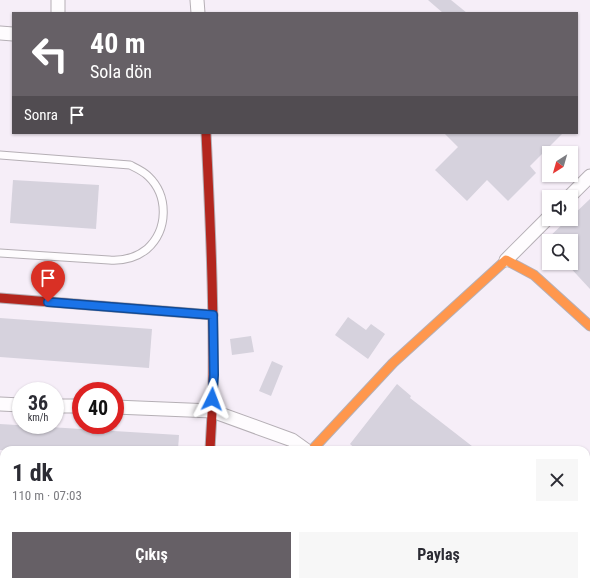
<!DOCTYPE html>
<html lang="tr">
<meta charset="utf-8">
<style>
:root{--surface:#fff;--page:#f7f7f7;--text:#2b2b33;--muted:#7c7c81;--accent:#666066}
body{margin:0;font-family:"Roboto Condensed",sans-serif;background:var(--page);color:var(--text);height:100vh;display:flex;flex-direction:column;font-size:15px;white-space:nowrap}
*{box-sizing:border-box;margin:0}
p{font-size:13px;color:var(--muted)}
.icon{flex:none;width:22px;height:22px;fill:none;stroke:currentColor;stroke-width:2;stroke-linecap:round;stroke-linejoin:round}
.map{position:relative;flex:1;overflow:hidden}
.panel{position:absolute;left:0px;top:446px;width:590px;height:140px;display:flex;flex-direction:column;background:var(--surface);border-radius:12px 12px 0 0;box-shadow:0 1px 3px #0004}
.panel>*{flex:none}
.guide{position:absolute;left:12px;top:12px;width:566px;height:122px;border-radius:0px;box-shadow:0 1px 3px #0004;background:#666066;color:#fff;overflow:hidden}
.needle{width:26px;rotate:217deg}
.tools{position:absolute;left:542px;top:146px;display:grid;gap:8px}
.tools a{display:grid;place-items:center;width:36px;height:36px;border-radius:0px;background:var(--surface);box-shadow:0 1px 3px #0004;font-size:20px}
.speed{position:absolute;left:12px;top:382px;display:flex;gap:8px;font-size:20px;font-weight:700;text-align:center}
.speed>*{display:grid;place-content:center;width:52px;height:52px;border-radius:50%;background:var(--surface);box-shadow:0 1px 3px #0004;line-height:1}
.speed small{font-size:10px;font-weight:400}
.speed .limit{border:6px solid #d22;background:#fff;color:#111}
.pin{position:absolute;display:grid;place-items:center;width:34px;height:34px;color:#fff;margin:-41px -17px;border-radius:50% 50% 50% 0;rotate:-45deg;box-shadow:0 0 4px #0007}
.pin .icon{rotate:45deg}
.me{position:absolute;width:44px;margin:-22px;rotate:3deg;stroke-linejoin:round;filter:drop-shadow(0 0 3px #0008)}
.turn{display:flex;align-items:center;gap:14px;height:84px;padding:0 12px;font-size:18px}
.turn .icon{width:52px;height:52px;stroke-width:2.5}
.turn b{display:block;font-size:28px;line-height:34px}
.then{display:flex;align-items:center;height:38px;padding:0 12px;background:#0003;gap:8px;font-size:15px}
.round{display:grid;place-items:center;flex:none;width:42px;height:42px;border-radius:0px;background:var(--page)}
.head{display:flex;align-items:center;justify-content:space-between;height:68px;padding:0 12px}
h1{font-size:24px;font-weight:700;line-height:30px}
.button{display:flex;gap:8px;margin-top:auto;padding:8px 12px}
.button a{flex:1;height:46px;border-radius:0px;background:var(--accent);color:#fff;font-size:16px;font-weight:700;line-height:46px;text-align:center}
.button a+a{background:var(--page);color:var(--text)}
.map>svg:first-child{display:block}
.building{fill:#d6d2dd}
.lines{fill:none;stroke-linecap:round;stroke-linejoin:round}
.lane-casing{stroke:#b5afb5;stroke-width:9}
.street-casing{stroke:#b5afb5;stroke-width:15}
.slow-casing{stroke:#b5afb5;stroke-width:11}
.jam-casing{stroke:#b5afb5;stroke-width:11}
.lane{stroke:#fefcfe;stroke-width:7}
.street{stroke:#fefcfe;stroke-width:13}
.slow{stroke:#ff974d;stroke-width:9}
.jam{stroke:#b3261e;stroke-width:9}
.route-casing{stroke:#114b97;stroke-width:10}
.route{stroke:#1a73e8;stroke-width:7}
</style>
<div class="map">
<svg width="590" height="586" viewBox="0 0 590 586">
<rect width="100%" height="100%" fill="#f6eef8"/>
<g class="building">
<path d="M428,0h23l16,13h-24z"/>
<path d="M444,133h119l-33,33 6,7 -28,28 -21,-21 -20,21 -32,-31 23,-23z"/>
<path d="M13,180l86,5 -3,44 -86,-6z"/>
<path d="M590,199v90l-24,-26h5v-22h-22v4l-4,-4 23,-22h3v-2z"/>
<path d="M348,317l18,13 5,-6 14,10 -17,25 -33,-24z"/>
<path d="M0,318l152,11 -3,39 -149,-11z"/>
<path d="M251,336l3,16 -22,3 -2,-16z"/>
<path d="M272,361l11,5 -12,30 -12,-5z"/>
<path d="M397,384l14,12 -1,2 67,52h-120l-7,-6z"/>
<path d="M0,424l179,11 -1,15h-178z"/>
</g>
<g class="lines">
<g class="lane-casing">
<g id="lane">
<path d="M0,155l130,10c6,3 13,6 18,11 21,20 20,54 -1,73 -11,9 -24,12 -38,11l-109,-7"/>
<path d="M0,495l4,1"/>
</g>
</g>
<g class="street-casing">
<g id="street">
<path d="M58,0v13"/>
<path d="M197,0l1,13"/>
<path d="M0,33l13,1"/>
<path d="M569,197l21,-21"/>
<path d="M506,260l43,-43"/>
<path d="M0,404l21,1"/>
<path d="M55,406h26"/>
<path d="M115,407l97,4 80,29 14,10"/>
<path d="M490,582l7,4"/>
<path d="M145,586l4,-4"/>
</g>
</g>
<g class="slow-casing">
<path id="slow" d="M312,450l81,-87 113,-103 28,15 56,51"/>
</g>
<g class="jam-casing">
<g id="jam">
<path d="M206,133c4,83 8,167 7,250 0,22 -2,45 -3,67"/>
<path d="M0,298l213,17"/>
</g>
</g>
<use href="#lane" class="lane"/>
<use href="#street" class="street"/>
<use href="#slow" class="slow"/>
<use href="#jam" class="jam"/>
</g>
<g class="lines">
<g class="route-casing">
<path id="route" d="M48,302l165,13 1,60 -2,24"/>
</g>
<use href="#route" class="route"/>
</g>
</svg>
<div class="tools">
<a><svg class="needle" viewBox="-14 -14 28 28"><path d="M0-13l5 13h-10z" fill="#e53935"/><path d="M0 13l5-13h-10z" fill="#7c7c81"/></svg></a>
<a><svg class="icon" aria-label="sound" viewBox="0 0 24 24"><path d="M4 9h4l5-4v14l-5-4H4zM17 9q2 3 0 6"/></svg></a>
<a><svg class="icon" aria-label="search" viewBox="0 0 24 24"><circle cx="10" cy="10" r="6"/><path d="M15 15l6 6"/></svg></a>
</div>
<div class="speed"><div>36<small>km/h</small></div><div class="limit">40</div></div>
<div class="pin" style="left:48px;top:302px;background:#d93025"><svg class="icon" aria-label="arrive" viewBox="0 0 24 24"><path d="M6 21V4h12l-3 4 3 4H6"/></svg></div>
<svg class="me" style="left:212px;top:399px" viewBox="-20 -20 40 40"><path d="M0-17L14 15 0 8-14 15z" fill="#1a73e8" stroke="#fff" stroke-width="4"/></svg>
<div class="guide">
<div class="turn"><svg class="icon" aria-label="left" viewBox="0 0 24 24"><path d="M17 20v-9H6M10 6l-5 5 5 5"/></svg><div><b>40 m</b>Sola dön</div></div>
<div class="then">Sonra<svg class="icon" aria-label="arrive" viewBox="0 0 24 24"><path d="M6 21V4h12l-3 4 3 4H6"/></svg></div>
</div>
<section class="panel">
<div class="head"><div><h1>1 dk</h1><p>110 m · 07:03</p></div><a class="round"><svg class="icon" aria-label="close" viewBox="0 0 24 24"><path d="M6 6l12 12M18 6L6 18"/></svg></a></div>
<div class="button"><a>Çıkış</a><a>Paylaş</a></div>
</section>
</div>
